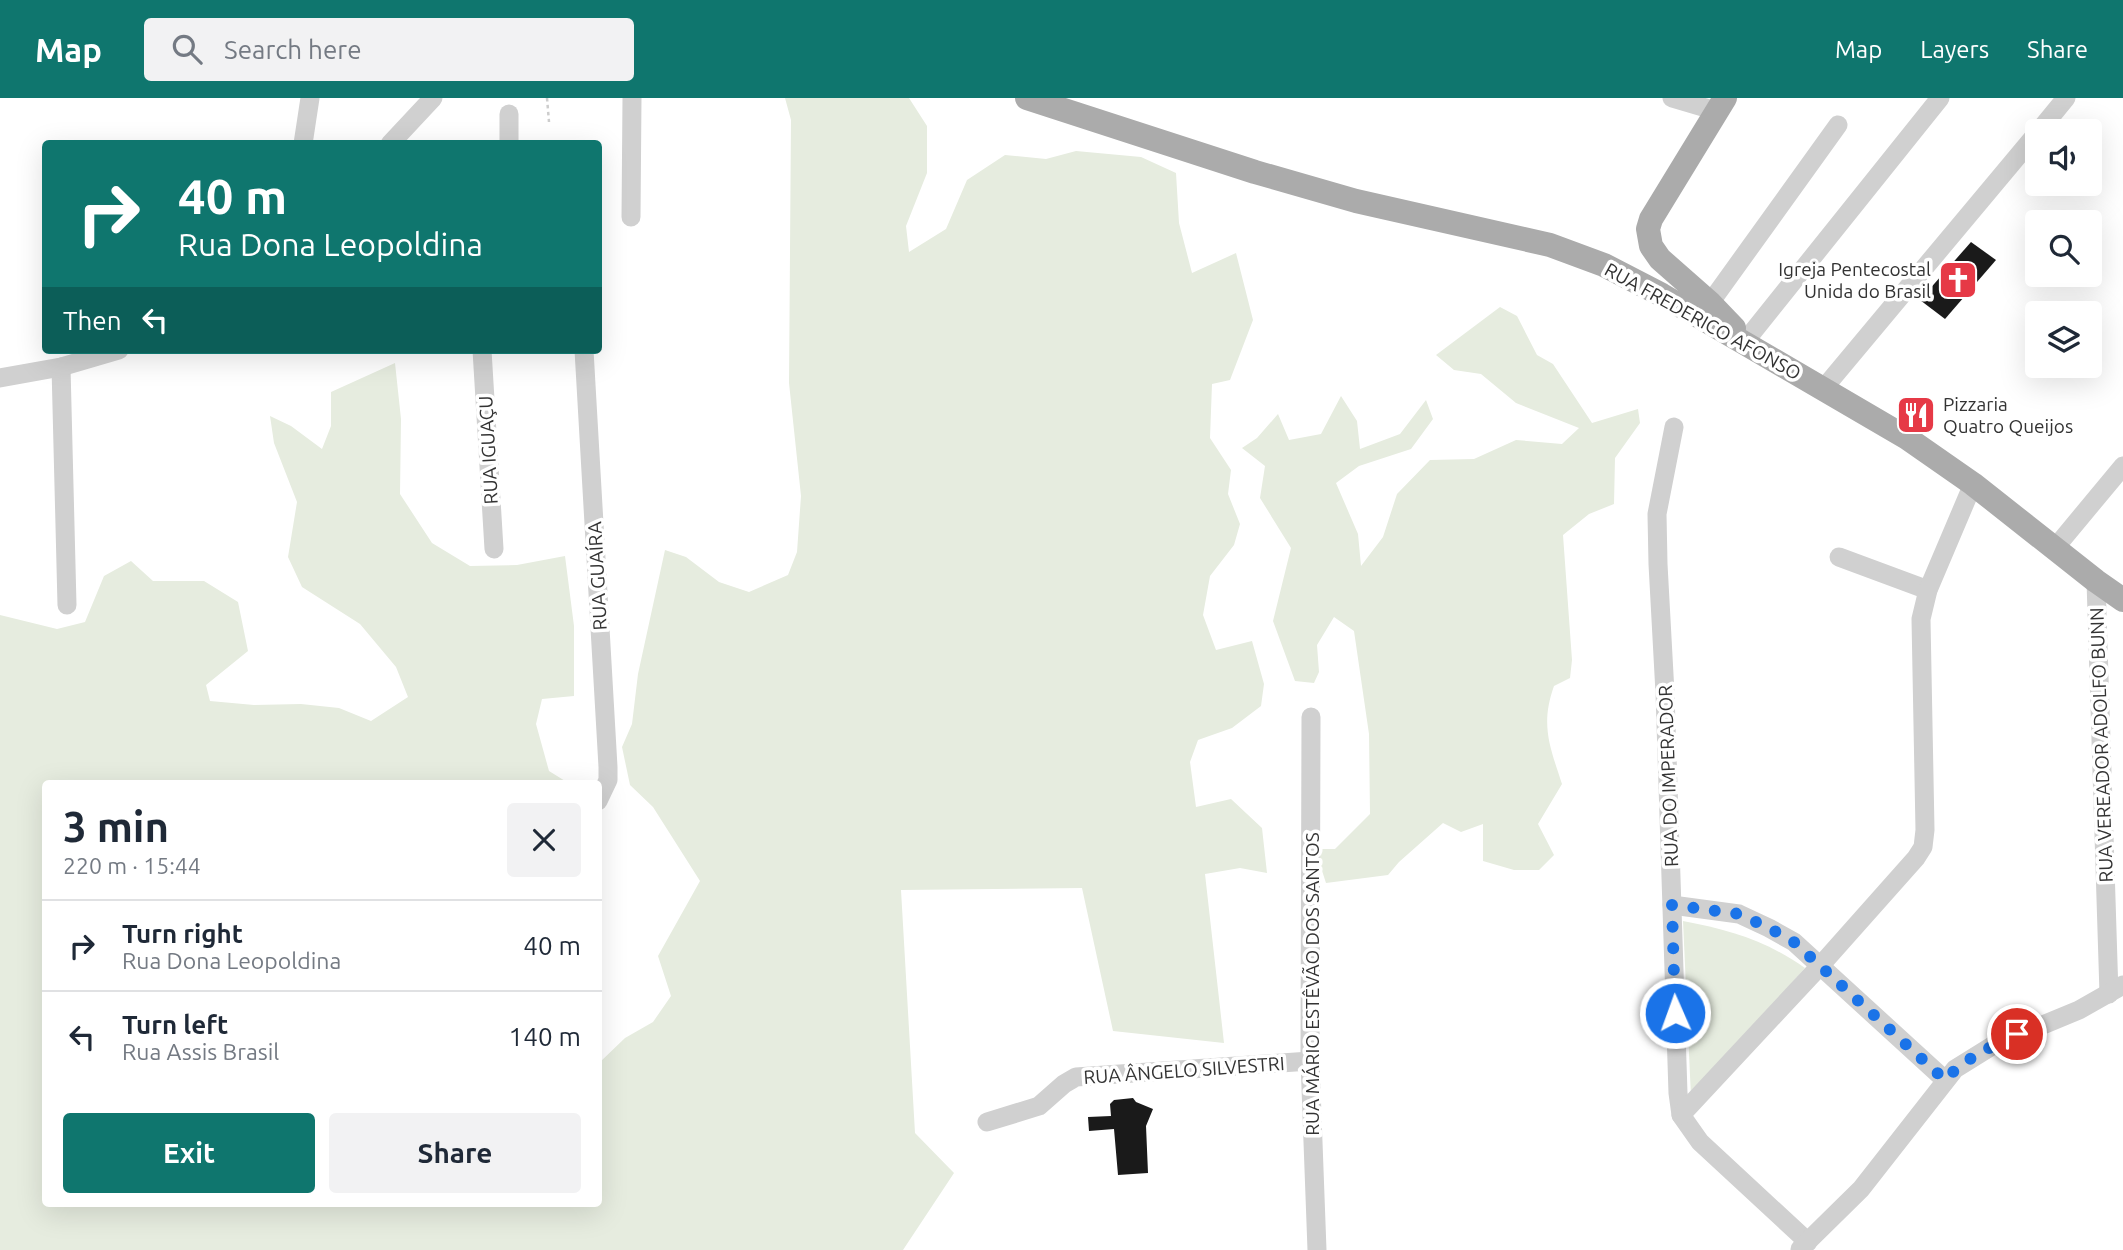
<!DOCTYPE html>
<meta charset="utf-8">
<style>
:root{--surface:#fff;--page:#f2f2f3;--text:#1f2937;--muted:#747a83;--line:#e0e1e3;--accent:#0f766e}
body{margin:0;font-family:Ubuntu,sans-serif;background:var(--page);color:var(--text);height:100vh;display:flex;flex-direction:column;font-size:26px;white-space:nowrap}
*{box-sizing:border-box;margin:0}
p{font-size:23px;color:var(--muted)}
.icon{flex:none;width:38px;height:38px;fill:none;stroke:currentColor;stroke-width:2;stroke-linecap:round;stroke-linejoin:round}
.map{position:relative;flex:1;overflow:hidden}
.details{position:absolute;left:42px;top:682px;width:560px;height:427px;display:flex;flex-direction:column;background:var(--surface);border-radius:7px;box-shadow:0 7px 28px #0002}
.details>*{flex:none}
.guide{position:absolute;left:42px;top:42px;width:560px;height:214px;border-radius:7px;box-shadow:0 7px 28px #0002;background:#0f766e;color:#fff;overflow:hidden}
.buttons{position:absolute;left:2025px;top:21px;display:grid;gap:14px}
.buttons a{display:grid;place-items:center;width:77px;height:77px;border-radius:7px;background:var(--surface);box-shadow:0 7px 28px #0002;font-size:35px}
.pin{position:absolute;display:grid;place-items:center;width:60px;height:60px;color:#fff;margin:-30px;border:4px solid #fff;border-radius:50%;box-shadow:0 2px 7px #0007}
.me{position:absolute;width:77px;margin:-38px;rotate:358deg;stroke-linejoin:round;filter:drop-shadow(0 0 5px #0008)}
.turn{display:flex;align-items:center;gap:24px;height:147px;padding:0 21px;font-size:32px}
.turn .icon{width:91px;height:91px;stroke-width:2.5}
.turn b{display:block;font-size:49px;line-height:60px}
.then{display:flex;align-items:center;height:66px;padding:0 21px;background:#0003;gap:14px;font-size:26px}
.round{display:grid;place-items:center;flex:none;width:74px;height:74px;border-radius:7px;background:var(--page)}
.overview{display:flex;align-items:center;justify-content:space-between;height:119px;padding:0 21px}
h1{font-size:42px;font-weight:700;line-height:52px}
.action{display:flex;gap:14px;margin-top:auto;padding:14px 21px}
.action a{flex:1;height:80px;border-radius:7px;background:var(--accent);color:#fff;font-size:28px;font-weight:700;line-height:80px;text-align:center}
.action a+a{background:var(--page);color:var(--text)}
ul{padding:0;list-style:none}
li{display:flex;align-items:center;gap:21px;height:91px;padding:0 21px;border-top:2px solid var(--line)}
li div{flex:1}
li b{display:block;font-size:26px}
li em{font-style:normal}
header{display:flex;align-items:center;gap:42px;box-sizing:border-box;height:98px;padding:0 35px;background:var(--accent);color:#fff}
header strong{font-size:33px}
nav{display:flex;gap:38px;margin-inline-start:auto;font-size:24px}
.search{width:490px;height:63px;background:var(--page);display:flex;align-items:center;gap:18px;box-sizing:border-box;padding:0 24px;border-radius:7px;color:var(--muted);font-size:26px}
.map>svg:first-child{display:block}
.green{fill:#e6ecdf}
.building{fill:#1a1a1a}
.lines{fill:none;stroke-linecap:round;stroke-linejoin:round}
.path{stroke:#cdcdcd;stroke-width:2.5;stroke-dasharray:3.5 3.5;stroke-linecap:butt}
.minor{stroke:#d0d0d0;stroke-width:19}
.major{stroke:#ababab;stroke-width:24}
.route{stroke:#1a73e8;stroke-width:12;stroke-dasharray:0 21.6}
.labels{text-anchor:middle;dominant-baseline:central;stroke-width:7;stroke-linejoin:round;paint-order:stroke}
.poi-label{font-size:19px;fill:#333;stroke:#fff;text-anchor:end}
.street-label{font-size:19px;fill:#333;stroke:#fff}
</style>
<header>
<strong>Map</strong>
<div class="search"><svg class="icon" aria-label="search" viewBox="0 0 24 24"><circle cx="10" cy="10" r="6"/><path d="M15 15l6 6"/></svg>Search here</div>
<nav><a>Map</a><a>Layers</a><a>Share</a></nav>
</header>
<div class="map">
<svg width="2123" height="1152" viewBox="0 0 2123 1152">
<rect width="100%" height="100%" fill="#fff"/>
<g class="green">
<path d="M785,0h124l18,28v47l-21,53 3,26 37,-23 21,-49 38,-25 41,4 30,-8 65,6 35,16 3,50 13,50 44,-20 17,67 -23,60 -18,4 -2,54 21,32 -3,24 12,30 -6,21 -24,31 -7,39 13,35 36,-9 12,43 -3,22 -29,22 -34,12 -8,22 6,45 35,-8 31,29 5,45 -27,-5 -35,6 19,169 -111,-12 -31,-143 -181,2 14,243 39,40 -51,77h-903v-635l57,14 28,-7 19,-46 27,-15 22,20h51l34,21 10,49 -42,34 4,16 44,4 47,-1 38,4 32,13 37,-24 -12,-30 -36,-43 -58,-37 -14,-30 9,-55 -23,-59 -4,-27 21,10 31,23 9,-23v-34l64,-29 6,56 -1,75 32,49 38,23 47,-1 48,-9 9,70v70l-32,3 -6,25 13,47 21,13h-524v420h552l1,-141 26,-25 28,-16 18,-26 -13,-40 42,-75 -47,-74 -23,-22 -8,-38 10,-23 6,-50 27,-124 21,7 33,25 30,10 39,-17 9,-23 4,-56 -12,-113 2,-263z"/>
<path d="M1500,209l17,9 20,39 16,9 39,59 46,-14 2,14 -25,35 -1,46 -25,10 -26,21 9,125 -2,18 -16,8c-14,39 -4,61 8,98l-24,40 16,31 -15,15h-25l-31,-9v-37l-22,8 -18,-9 -44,39 -11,13 -62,8 -11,-34h20l35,-35 -1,-80 -15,-103 -20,-14 -17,28 2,27 -5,11 -19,-2 -22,-60 18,-73 -31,-50 5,-32 -23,-18 15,-10 21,-24 11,26 32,-6 20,-38 16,25 3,28 40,-15 26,-34 7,19 -22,30 -52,17 -23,17 22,51 3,32 22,-29 14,-43 33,-34 44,-1 42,-19 46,4 17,-16 -63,-25 -35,-29 -27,-4 -18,-15z"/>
<path d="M1683,823c47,9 82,19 122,47l-114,129z"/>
</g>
<g class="building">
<path d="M1971,144l25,18 -51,59 -25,-19z"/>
<path d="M1133,1000l3,4 17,7 -7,17 2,47 -30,2 -4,-46 -25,2 -1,-14 23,-1 -1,-12 4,-4z"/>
</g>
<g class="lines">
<path class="path" d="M547,0l2,24"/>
<g class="minor">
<path d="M1672,0l44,13"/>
<path d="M509,16v30"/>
<path d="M2039,33l27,-33"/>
<path d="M303,46l7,-46"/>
<path d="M390,46l43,-46"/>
<path d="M631,119l1,-119"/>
<path d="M1710,205l128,-178"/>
<path d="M1743,246l197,-246"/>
<path d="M482,252l12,199"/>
<path d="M584,252l24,417v13l-10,21"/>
<path d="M61,269l6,238"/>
<path d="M0,280l61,-11 58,-17"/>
<path d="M1824,290l213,-255"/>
<path d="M1674,329l-17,87 1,50 7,129 13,400 3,22 19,27 108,100"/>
<path d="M2055,450l68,-82"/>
<path d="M1839,459l89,33"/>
<path d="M2096,483l13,413"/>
<path d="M1311,619l-1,344 7,189"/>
<path d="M1672,807l67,9 30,14 25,14 151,138"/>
<path d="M1681,1017l139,-149 96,-108 7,-11 2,-17 -4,-211 7,-29 45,-106"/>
<path d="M987,1024l52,-16 25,-22 12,-7 234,-16"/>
<path d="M1800,1151l61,-60 94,-120 37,-23 87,-36 44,-25"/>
</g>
<g class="major">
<path d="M1027,0l228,74 101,29 194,44 54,20 58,30 245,143 66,46 123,97 27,19"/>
<path d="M1725,0l-74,121 -3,10 3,17 9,13 50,44 24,25"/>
</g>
</g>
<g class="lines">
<path class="route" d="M1675,915l-3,-108 67,9 30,14 25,14 151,138c20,-22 46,-33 72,-46"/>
</g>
<defs>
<g id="church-square" transform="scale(2.0125)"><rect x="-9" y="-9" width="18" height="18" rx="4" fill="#e63946" stroke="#fff"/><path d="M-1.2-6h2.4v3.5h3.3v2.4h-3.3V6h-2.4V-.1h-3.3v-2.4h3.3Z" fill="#fff"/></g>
<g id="restaurant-square" transform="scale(2.0125)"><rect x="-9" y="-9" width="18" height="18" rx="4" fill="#e63946" stroke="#fff"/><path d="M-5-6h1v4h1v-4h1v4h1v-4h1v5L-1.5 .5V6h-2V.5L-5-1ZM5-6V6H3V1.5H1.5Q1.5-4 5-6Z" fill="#fff"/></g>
</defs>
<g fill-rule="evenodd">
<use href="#church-square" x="1958" y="182"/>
<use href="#restaurant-square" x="1916" y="317"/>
</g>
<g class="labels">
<g class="poi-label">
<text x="1931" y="171">Igreja Pentecostal<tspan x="1931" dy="22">Unida do Brasil</tspan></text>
<text x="1943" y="306" text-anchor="start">Pizzaria<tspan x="1943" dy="22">Quatro Queijos</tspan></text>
</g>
<g class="street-label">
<text transform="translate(1703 223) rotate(29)">RUA FREDERICO AFONSO</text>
<text transform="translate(488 352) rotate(-93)">RUA IGUAÇU</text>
<text transform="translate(597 478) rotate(-93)">RUA GUAÍRA</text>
<text transform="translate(2101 647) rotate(-92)">RUA VEREADOR ADOLFO BUNN</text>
<text transform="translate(1668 678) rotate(-92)">RUA DO IMPERADOR</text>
<text transform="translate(1312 886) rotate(-90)">RUA MÁRIO ESTÊVÃO DOS SANTOS</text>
<text transform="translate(1184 972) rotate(-4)">RUA ÂNGELO SILVESTRI</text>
</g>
</g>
</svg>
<div class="buttons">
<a><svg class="icon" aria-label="sound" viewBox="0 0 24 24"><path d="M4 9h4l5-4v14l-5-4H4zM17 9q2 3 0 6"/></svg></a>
<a><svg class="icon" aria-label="search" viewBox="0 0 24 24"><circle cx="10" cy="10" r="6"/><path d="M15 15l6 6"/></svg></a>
<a><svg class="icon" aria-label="layers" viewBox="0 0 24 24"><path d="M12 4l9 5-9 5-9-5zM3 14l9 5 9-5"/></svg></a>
</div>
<div class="pin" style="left:2017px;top:936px;background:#d93025"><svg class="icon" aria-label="arrive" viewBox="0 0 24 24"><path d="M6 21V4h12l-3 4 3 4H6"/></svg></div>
<svg class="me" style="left:1675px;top:915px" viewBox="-20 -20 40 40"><circle r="17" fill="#1a73e8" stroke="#fff" stroke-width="3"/><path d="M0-11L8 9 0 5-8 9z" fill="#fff"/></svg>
<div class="guide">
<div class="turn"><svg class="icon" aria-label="right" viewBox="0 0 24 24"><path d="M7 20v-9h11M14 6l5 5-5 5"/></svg><div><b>40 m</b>Rua Dona Leopoldina</div></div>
<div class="then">Then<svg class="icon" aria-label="left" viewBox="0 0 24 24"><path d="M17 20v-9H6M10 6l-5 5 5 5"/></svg></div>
</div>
<section class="details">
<div class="overview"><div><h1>3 min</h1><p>220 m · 15:44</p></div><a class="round"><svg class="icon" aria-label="close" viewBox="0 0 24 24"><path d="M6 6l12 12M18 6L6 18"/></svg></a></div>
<ul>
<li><svg class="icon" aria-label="right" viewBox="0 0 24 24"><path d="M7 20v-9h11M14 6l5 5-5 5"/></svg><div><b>Turn right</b><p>Rua Dona Leopoldina</p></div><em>40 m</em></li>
<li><svg class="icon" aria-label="left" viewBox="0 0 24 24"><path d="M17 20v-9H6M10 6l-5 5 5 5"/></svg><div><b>Turn left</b><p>Rua Assis Brasil</p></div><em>140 m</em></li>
</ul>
<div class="action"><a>Exit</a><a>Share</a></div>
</section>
</div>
